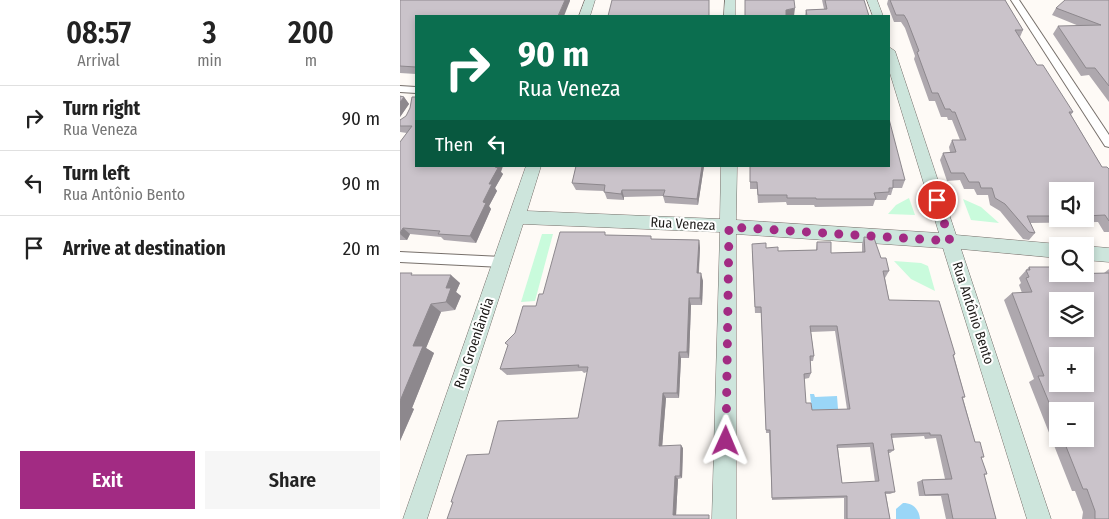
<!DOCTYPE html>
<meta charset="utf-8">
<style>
:root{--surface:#fff;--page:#f6f6f6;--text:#222;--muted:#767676;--line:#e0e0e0;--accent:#a22b83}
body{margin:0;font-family:"Fira Sans Condensed",sans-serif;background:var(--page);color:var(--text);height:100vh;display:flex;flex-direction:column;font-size:19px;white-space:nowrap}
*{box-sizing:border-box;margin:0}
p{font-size:16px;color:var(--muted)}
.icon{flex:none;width:28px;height:28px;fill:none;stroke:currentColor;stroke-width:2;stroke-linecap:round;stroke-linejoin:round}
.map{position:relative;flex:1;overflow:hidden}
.panel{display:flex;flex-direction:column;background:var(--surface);width:400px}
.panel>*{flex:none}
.guide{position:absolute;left:15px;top:15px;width:475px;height:152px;border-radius:0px;box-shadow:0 2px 8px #0003;background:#0b6e4f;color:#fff;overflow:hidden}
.controls{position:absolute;left:649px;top:182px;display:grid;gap:10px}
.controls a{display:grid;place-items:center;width:45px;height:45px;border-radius:0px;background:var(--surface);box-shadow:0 2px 8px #0003;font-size:25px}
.pin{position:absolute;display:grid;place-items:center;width:42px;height:42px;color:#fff;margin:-21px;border:2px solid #fff;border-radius:50%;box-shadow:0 1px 5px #0007}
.me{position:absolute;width:55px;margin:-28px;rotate:1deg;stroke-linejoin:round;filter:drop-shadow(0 0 4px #0008)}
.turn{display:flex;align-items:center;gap:18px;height:105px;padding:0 20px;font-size:22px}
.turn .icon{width:65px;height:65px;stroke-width:2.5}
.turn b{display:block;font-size:35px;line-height:42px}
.then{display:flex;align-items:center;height:48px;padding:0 20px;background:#0003;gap:10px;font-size:19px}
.eta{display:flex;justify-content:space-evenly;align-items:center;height:85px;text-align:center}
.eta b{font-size:30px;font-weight:600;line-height:35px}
.action{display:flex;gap:10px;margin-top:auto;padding:10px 20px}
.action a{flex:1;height:58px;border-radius:0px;background:var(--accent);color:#fff;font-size:20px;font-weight:600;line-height:58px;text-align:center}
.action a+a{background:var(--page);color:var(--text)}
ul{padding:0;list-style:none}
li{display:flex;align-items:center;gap:15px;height:65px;padding:0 20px;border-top:1px solid var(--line)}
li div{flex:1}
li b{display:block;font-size:19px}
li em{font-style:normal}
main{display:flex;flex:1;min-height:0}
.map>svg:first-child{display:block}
.green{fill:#c9fbdc}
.water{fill:#9ad6f7}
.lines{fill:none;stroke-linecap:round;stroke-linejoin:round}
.street-casing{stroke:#77706b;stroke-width:2}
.secondary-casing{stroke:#77706b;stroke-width:1}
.street{fill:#fff;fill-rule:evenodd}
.secondary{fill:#cde5dc;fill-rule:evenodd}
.wall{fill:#aea8ae;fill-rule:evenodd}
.shaded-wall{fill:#8d888d}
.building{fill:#cac3ca;stroke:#8d888d;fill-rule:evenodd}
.route{stroke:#a22b83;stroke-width:9;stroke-dasharray:0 16.2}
.labels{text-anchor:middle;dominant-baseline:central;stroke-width:4;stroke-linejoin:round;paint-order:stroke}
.street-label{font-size:14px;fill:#1f1c1a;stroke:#fff}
</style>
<main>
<section class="panel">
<div class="eta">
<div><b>08:57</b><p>Arrival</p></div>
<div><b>3</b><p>min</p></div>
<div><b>200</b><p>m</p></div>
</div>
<ul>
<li><svg class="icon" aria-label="right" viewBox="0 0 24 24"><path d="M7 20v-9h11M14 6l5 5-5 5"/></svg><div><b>Turn right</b><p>Rua Veneza</p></div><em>90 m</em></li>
<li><svg class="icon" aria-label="left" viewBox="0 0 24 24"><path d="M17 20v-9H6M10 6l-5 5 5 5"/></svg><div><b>Turn left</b><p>Rua Antônio Bento</p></div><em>90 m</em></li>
<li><svg class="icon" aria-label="arrive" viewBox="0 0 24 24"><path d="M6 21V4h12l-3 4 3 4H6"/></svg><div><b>Arrive at destination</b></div><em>20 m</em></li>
</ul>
<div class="action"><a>Exit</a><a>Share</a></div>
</section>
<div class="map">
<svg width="709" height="519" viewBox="0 0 709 519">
<rect width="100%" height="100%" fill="#fefaf6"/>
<g class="green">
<path d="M509,198l6,17 -27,-1 8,-9z"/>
<path d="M563,199l18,8 18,16 -28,-3z"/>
<path d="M142,234h11l-18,67 -14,1z"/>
<path d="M494,261l27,2 7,3 7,25 -24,-12z"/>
</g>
<g class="water">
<path d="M410,394h4l1,3 22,-1 1,13 -26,1z"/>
<path d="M503,503c10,0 16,6 17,16h-24v-10z"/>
</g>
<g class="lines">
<g class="street-casing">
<g id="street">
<path d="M611,0h8l90,135v12l-4,-1z"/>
<path d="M0,86l16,1v6l-16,-1z"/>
<path d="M0,252l102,5 4,1 2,4 -2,4 -4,1 -102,-5z"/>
</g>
</g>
<g class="secondary-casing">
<g id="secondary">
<path d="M185,0h10l-5,16h-11z"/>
<path d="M325,0h10v16h-11z"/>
<path d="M467,0h10l6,16h-10z"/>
<path d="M489,47l6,4 61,184 102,9 6,2h-6v12l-97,-9 90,270h-24l-84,-271 -207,-14v285h-24l8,-287 -197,-8 -96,295h-24l123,-353h15l-14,45 193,8 1,-53h16l-1,54 203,13 -50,-163z"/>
<path d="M684,246h1l24,2v14l-24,-2z"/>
</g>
</g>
<use href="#street" class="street"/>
<use href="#secondary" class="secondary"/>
</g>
<g class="wall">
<path d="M0,0h170v1l-154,15v58l-16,-1z"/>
<path d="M422,0h42l5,16h-64l1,-6 18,-1z"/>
<path d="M488,0h117l18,30 -3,7 17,28 36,47 -2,3 31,52 7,2v63h-5l-6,-10 -68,1 5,10 -6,7 -6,-1 -23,-28 -10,-6 -2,-10h-11l-3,-6h-10l-4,-9 -13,1 -7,-21 3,-7 7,-1 -1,-5 3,-7h8l-8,-20h-4l-1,-3h-6l-6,-16h-6l-15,-42 1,-3 -10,-28 -4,-6h-7l-7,-18zM658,191h27v28h-27z"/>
<path d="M709,0v102l-20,-27 -8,1 -28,-42 5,-8h21l-27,-11 4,-7z"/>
<path d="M0,96l4,1 5,7 -9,13v2l101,53 2,2 -8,14 2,3 -8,15 2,3 -15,34 -32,-3 -3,-3 -31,-3 -3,6h-7v-98l7,-9 -7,-1z"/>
<path d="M176,166h128l-6,39 -33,-2 -2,-7 -39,1v3l-17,-1 -3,-8 -28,-1 -4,-7z"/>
<path d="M350,166l155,14 -3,8h-9l-2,7h-3l-2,5h-11l-2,6 -58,1 -1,-2h-27l-1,-3 -28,1 -1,-14h-7z"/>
<path d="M207,235l46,4 46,1 1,8 -1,25 4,8 -1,24h-11l-2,53h-8l-2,40h-13l-4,48 21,2 -1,30 -4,1 -2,36 34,1 -263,3 42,-65 89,-36 9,-46 -3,1 -2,-2 -75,4 -7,-6 15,-36 21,-27 7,-12z"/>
<path d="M464,237l17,21 8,13 -4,7 4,22 66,54 -1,2 11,41 -2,1 12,44 9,15 -3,1 6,16 -3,1 12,44h-50l-5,-23h-22l-2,-14 5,-2 23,-1 -9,-41 -11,1 -1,-3 -32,2 2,12 -4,3h-2l7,39 -5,2h-4l4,25h-46v-21l-72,2 -3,-67h-3l-5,-120h-6l-3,-62 14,-3 12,3 38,-1 1,-8 14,11 31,-1v-8zM435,331l12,78 -35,1 -6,-7 -2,-24 5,-1 2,-5 -1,-12h3l1,-5 -3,-24zM470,447l5,35 -33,1 -4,-35z"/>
<path d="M629,267l29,7 46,-1 5,-4v250h-27l1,-7 -8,-21h-3l-43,-109 5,-3 -30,-79 8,-7h10l-3,-8 2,-2 -2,-5zM658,411l27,28h-27z"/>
<path d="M15,275l45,8 -4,9 5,4 -6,14 -14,2 -15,36 8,5 -22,55 2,1 -14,32z"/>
</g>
<g class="shaded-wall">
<path d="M165,0h5v1l-6,15h-6z"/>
<path d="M395,8l-1,8h-9l1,-6z"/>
<path d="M4,97l5,7 -9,13v6v-21z"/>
<path d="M95,166h8l-2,6 2,2 -8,14 2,3 -8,15 2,3 -15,34 -6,-7z"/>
<path d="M302,166h2l-6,39 -1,-6z"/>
<path d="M222,190l2,7v3l-3,-6z"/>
<path d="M3,228l7,6 -3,6 -7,-6z"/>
<path d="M299,240l1,8 -2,33 -1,-8z"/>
<path d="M301,273l2,8 -1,24 -2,-7z"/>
<path d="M51,275l9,8 -4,9 5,4 -6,14 -9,-8v-14z"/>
<path d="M289,298l2,7 -2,53 -2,-6z"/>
<path d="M31,304l10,8 -15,36 8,5 -22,55 2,1 -14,32v-40l13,-55z"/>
<path d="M279,352l2,6 -2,40 -2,-5z"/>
<path d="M263,393l3,5 -4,51 -3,-3z"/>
<path d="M281,445l2,3 -1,30 -2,-2z"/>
<path d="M275,476l3,3 -2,37 -3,-1z"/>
</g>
<g class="building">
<path d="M0,0h165l-7,16h-142v51l-16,-1z"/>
<path d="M212,0h97v16h-101z"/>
<path d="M345,0h49l1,8 -9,2v6h-41z"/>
<path d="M425,0h39l5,16h-62l-1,-6 21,-1z"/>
<path d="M490,0h115l18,30h-8l22,35h6l30,47h-4l33,55h5l2,2v52l-4,-6 -20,1v-25h-27v25h-31l8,17 -6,-1 -24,-28 -10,-6 -3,-10h-11l-2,-6h-10l-5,-9h-13l-8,-20 13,-1 -4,-12h14l-11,-28h-3l-2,-3h-5l-7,-16h-6l-15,-41 2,-1 -12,-31 -3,-5h-8z"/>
<path d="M665,0h44v86l-14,-18h-9l-28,-42 43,-1 -45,-17z"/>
<path d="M0,96l4,1 -4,5z"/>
<path d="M12,97h4v69h79v1l3,1 -9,16h3l-9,18 3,1 -16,33 -32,-2 2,-3 -37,-3 -3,5v-91l12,-16h-12v-6l6,-4 4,-8z"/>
<path d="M489,119l16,61h-12v8h-4v4l-15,1 2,6h-60v-1h-29v-3h-29l-1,-13h-7v-16h139z"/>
<path d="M176,166h126l-5,33 -34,-3 2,-6h-43l-1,4 -17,-2 1,-7 -33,-2z"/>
<path d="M160,232h45v3l46,1v3l48,1 -2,33h4l-1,25h-11l-2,54h-8l-2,41h-14l-4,53 22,-1 -1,31h-5l-2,39h36v4h-262l6,-17h-2l16,-47 22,-1 9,-33 80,-3 10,-51h-10l1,-2 -79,4 8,-24 -3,-2 10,-10 8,-27h13l3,-12h4z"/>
<path d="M464,237l10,1 7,20h5l3,13h-6l6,29 50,1 16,53 -2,1 12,42h-3l13,45h5l4,15h-3l6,17h-3l12,45h-43l-5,-25 -23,1 -3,-15 30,-1 -11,-44h-11v-2l-39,1 3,16h-6l7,42h-10l5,27h-43v-23l-75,2 -2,-68h-4l-5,-123h-6l-3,-63 14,-1v5l12,-1v4l39,-1v-8h14v11l34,-1zM410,326h27l13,83 -38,1 -1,-7h-5l-2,-29 7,-1 -1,-17h4zM473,443l6,38 -37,2 -5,-38z"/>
<path d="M629,267h26l3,2v5l51,-1v246h-14v-8l-8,-22h-4l-20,-50h22v-28h-27v13l-20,-48h6l-32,-83 20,-1 -6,-14 3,-1 -3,-7h4zM658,301h27v28h-27zM658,356h27v28h-27z"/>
<path d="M0,273h12l-1,2h40l-5,13h5l-5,14 -15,2 -18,42h10l-23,55z"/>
</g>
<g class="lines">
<path class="route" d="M326,441l3,-214 221,14 -13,-41"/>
</g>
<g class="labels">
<g class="street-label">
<text transform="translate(283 224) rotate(3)">Rua Veneza</text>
<text transform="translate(573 313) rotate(72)">Rua Antônio Bento</text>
<text transform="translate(74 343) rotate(-71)">Rua Groenlândia</text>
</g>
</g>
</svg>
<div class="controls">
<a><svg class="icon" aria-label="sound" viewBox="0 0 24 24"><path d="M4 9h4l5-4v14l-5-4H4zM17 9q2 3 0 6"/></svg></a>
<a><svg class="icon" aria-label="search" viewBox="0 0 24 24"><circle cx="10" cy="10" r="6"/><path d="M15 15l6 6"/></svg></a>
<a><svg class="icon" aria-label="layers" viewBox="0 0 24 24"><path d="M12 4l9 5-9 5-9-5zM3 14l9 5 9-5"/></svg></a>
<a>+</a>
<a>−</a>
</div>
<div class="pin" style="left:537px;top:200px;background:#d93025"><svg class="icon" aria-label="arrive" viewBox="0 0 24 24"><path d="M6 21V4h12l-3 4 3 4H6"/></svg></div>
<svg class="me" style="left:326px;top:441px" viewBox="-20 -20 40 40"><path d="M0-17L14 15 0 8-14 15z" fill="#a22b83" stroke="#fff" stroke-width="4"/></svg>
<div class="guide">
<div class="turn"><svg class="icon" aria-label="right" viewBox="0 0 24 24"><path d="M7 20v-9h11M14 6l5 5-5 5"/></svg><div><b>90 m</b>Rua Veneza</div></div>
<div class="then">Then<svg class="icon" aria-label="left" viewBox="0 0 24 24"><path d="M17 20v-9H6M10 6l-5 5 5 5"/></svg></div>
</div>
</div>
</main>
